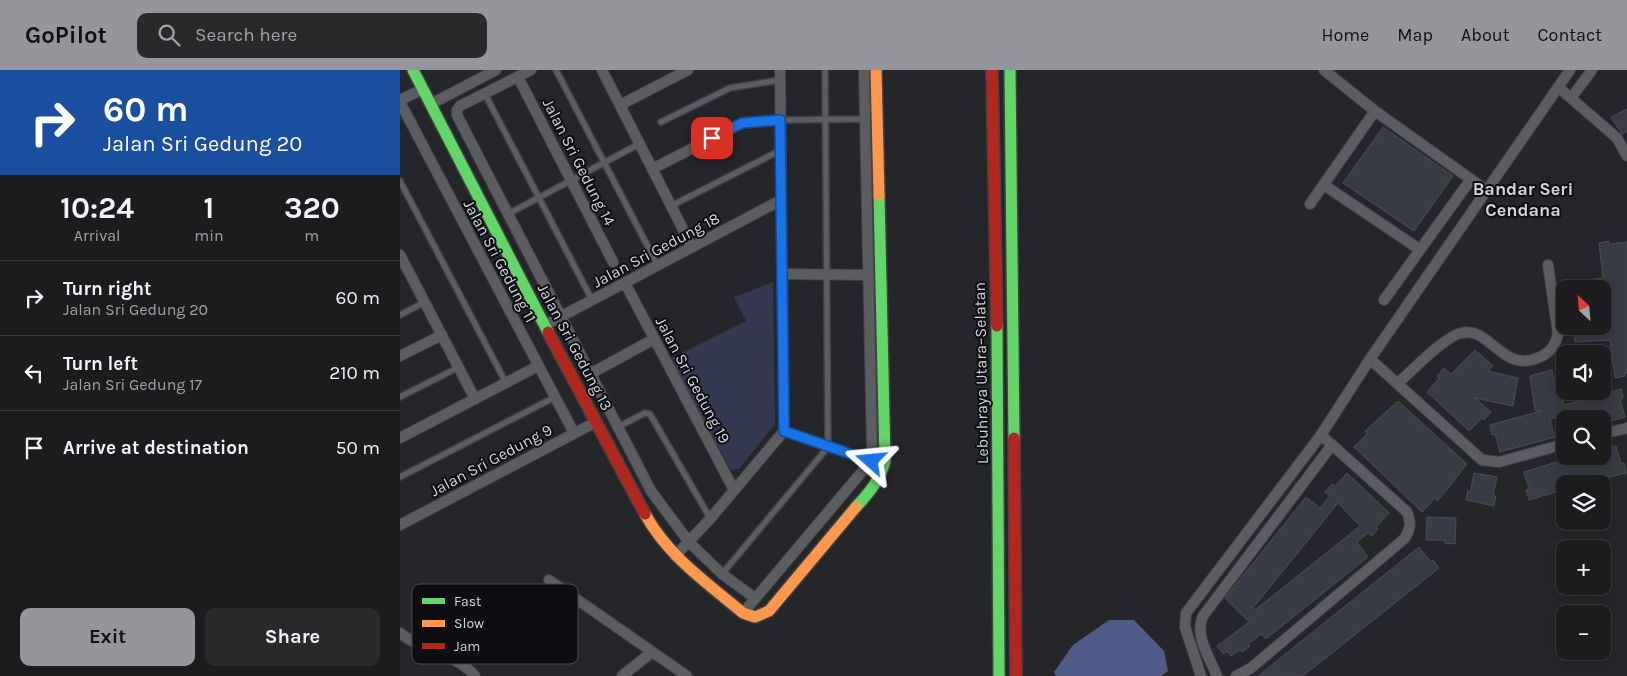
<!DOCTYPE html>
<meta charset="utf-8">
<style>
:root{--surface:#1c1c1f;--page:#29292c;--text:#f1f3f6;--muted:#a0a1a4;--line:#3a3a3d;--accent:#95969b}
body{margin:0;font-family:Karla,sans-serif;background:var(--page);color:var(--text);height:100vh;display:flex;flex-direction:column;font-size:19px;white-space:nowrap}
*{box-sizing:border-box;margin:0}
p{font-size:16px;color:var(--muted)}
.icon{flex:none;width:28px;height:28px;fill:none;stroke:currentColor;stroke-width:2;stroke-linecap:round;stroke-linejoin:round}
.map{position:relative;flex:1;overflow:hidden}
.drawer{display:flex;flex-direction:column;background:var(--surface);width:400px}
.drawer>*{flex:none}
.hud{background:#1a4fa0;color:#fff;overflow:hidden}
.needle{width:32px;rotate:334deg}
.controls{position:absolute;left:1156px;top:210px;display:grid;gap:10px}
.controls a{display:grid;place-items:center;width:55px;height:55px;border-radius:10px;background:var(--surface);box-shadow:0 2px 12px #0003,0 0 0 1px var(--line);font-size:25px}
.pin{position:absolute;display:grid;place-items:center;width:42px;height:42px;color:#fff;margin:-21px;border-radius:10px;box-shadow:0 2px 8px #0006}
.me{position:absolute;width:55px;margin:-28px;rotate:288deg;stroke-linejoin:round;filter:drop-shadow(0 0 4px #0008)}
.turn{display:flex;align-items:center;gap:18px;height:105px;padding:0 20px;font-size:22px}
.turn .icon{width:65px;height:65px;stroke-width:2.5}
.turn b{display:block;font-size:35px;line-height:42px}
.eta{display:flex;justify-content:space-evenly;align-items:center;height:85px;text-align:center}
.eta b{font-size:30px;font-weight:700;line-height:35px}
.button{display:flex;gap:10px;margin-top:auto;padding:10px 20px}
.button a{flex:1;height:58px;border-radius:10px;background:var(--accent);color:#111;font-size:20px;font-weight:700;line-height:58px;text-align:center}
.button a+a{background:var(--page);color:var(--text)}
ul{padding:0;list-style:none}
li{display:flex;align-items:center;gap:15px;height:75px;padding:0 20px;border-top:1px solid var(--line)}
li div{flex:1}
li b{display:block;font-size:19px}
li em{font-style:normal}
header{display:flex;align-items:center;gap:30px;box-sizing:border-box;height:70px;padding:0 25px;background:var(--accent);color:#111}
header strong{font-size:24px}
nav{display:flex;gap:28px;margin-inline-start:auto;font-size:18px}
.search{width:350px;height:45px;background:var(--page);display:flex;align-items:center;gap:12px;box-sizing:border-box;padding:0 18px;border-radius:10px;color:var(--muted);font-size:19px}
main{display:flex;flex:1;min-height:0}
.map>svg:first-child{display:block}
.green{fill:#343951}
.water{fill:#505a86}
.building{fill:#393b45;stroke:#4d4e51;fill-rule:evenodd}
.lines{fill:none;stroke-linecap:round;stroke-linejoin:round}
.lane-casing{stroke:#424245;stroke-width:8}
.street-casing{stroke:#424245;stroke-width:12}
.fast-casing{stroke:#424245;stroke-width:14}
.slow-casing{stroke:#424245;stroke-width:14}
.jam-casing{stroke:#424245;stroke-width:14}
.lane{stroke:#5c5d60;stroke-width:5}
.street{stroke:#5c5d60;stroke-width:10}
.fast{stroke:#63d668;stroke-width:11}
.slow{stroke:#ff974d;stroke-width:11}
.jam{stroke:#b3261e;stroke-width:11}
.route-casing{stroke:#114b97;stroke-width:12}
.route{stroke:#1a73e8;stroke-width:9}
.labels{text-anchor:middle;dominant-baseline:central;stroke-width:4;stroke-linejoin:round;paint-order:stroke}
.street-label{font-size:16px;fill:#d2d3d8;stroke:#0d0e11}
.neighbourhood-label{font-size:18px;font-weight:bold;fill:#d2d3d8;stroke:#0d0e11}
.key{fill:#0d0e11;stroke:#48494d;stroke-width:1}
.key-label{font-size:14px;fill:#d2d3d8}
</style>
<header>
<strong>GoPilot</strong>
<div class="search"><svg class="icon" aria-label="search" viewBox="0 0 24 24"><circle cx="10" cy="10" r="6"/><path d="M15 15l6 6"/></svg>Search here</div>
<nav><a>Home</a><a>Map</a><a>About</a><a>Contact</a></nav>
</header>
<main>
<section class="drawer">
<div class="hud">
<div class="turn"><svg class="icon" aria-label="right" viewBox="0 0 24 24"><path d="M7 20v-9h11M14 6l5 5-5 5"/></svg><div><b>60 m</b>Jalan Sri Gedung 20</div></div>
</div>
<div class="eta">
<div><b>10:24</b><p>Arrival</p></div>
<div><b>1</b><p>min</p></div>
<div><b>320</b><p>m</p></div>
</div>
<ul>
<li><svg class="icon" aria-label="right" viewBox="0 0 24 24"><path d="M7 20v-9h11M14 6l5 5-5 5"/></svg><div><b>Turn right</b><p>Jalan Sri Gedung 20</p></div><em>60 m</em></li>
<li><svg class="icon" aria-label="left" viewBox="0 0 24 24"><path d="M17 20v-9H6M10 6l-5 5 5 5"/></svg><div><b>Turn left</b><p>Jalan Sri Gedung 17</p></div><em>210 m</em></li>
<li><svg class="icon" aria-label="arrive" viewBox="0 0 24 24"><path d="M6 21V4h12l-3 4 3 4H6"/></svg><div><b>Arrive at destination</b></div><em>50 m</em></li>
</ul>
<div class="button"><a>Exit</a><a>Share</a></div>
</section>
<div class="map">
<svg width="1227" height="606" viewBox="0 0 1227 606">
<rect width="100%" height="100%" fill="#252629"/>
<path class="green" d="M373,212l2,142 -36,45 -8,1 -61,-111 76,-38 -12,-24z"/>
<path class="water" d="M709,550h25l30,31 4,20 -7,5h-105l-2,-4 19,-27z"/>
<g class="building">
<path d="M1227,39v22l-5,3 -11,-17z"/>
<path d="M983,57l70,49 -39,55 -71,-48z"/>
<path d="M1209,171v3l18,-2v131l-3,1 1,2 -10,2 -5,-38 -35,2 -2,-16h37l-7,-37h-15l-2,-9 17,-2 -4,-35z"/>
<path d="M1075,280l18,16 -5,5 30,7 -5,28 -38,-8 16,14 -7,8 -2,-2 -13,13 -42,-39 12,-14 -2,-2 7,-8 7,6z"/>
<path d="M1152,300l2,10 3,-4 7,29 57,-16 2,9 -3,1 5,18 -22,6 -1,-4h-35l-1,-4 -16,4 5,18 -55,15 -5,-18 -3,1 -2,-10 51,-14 -6,-1 -5,-34z"/>
<path d="M998,331l69,63 -21,27 -9,10 -2,-3 -13,14 -68,-65 13,-13 -2,-3z"/>
<path d="M1216,376l5,18 3,-1 2,10 -42,11h-19v5l-36,11 -3,-10 3,-1 -5,-17 52,-16h26v-6z"/>
<path d="M947,403l42,40 -13,14 2,2 -6,7 -4,-3 -11,9 11,15 -102,82 -5,-5 -13,10 2,2 -8,6 -2,-2 -9,6 -4,-5 -4,3 -6,-8 32,-24 -24,-24 81,-101 14,11 10,-12 -5,-4 7,-8 3,2zM938,433l22,23 -105,84 -2,-2z"/>
<path d="M1074,403l23,4 -4,19h3l-2,10 -28,-6 2,-10 2,3z"/>
<path d="M1027,447l29,1 -1,26 -10,-1v-3h-19z"/>
<path d="M1019,477l12,15 2,-2 6,8 -136,108h-45z"/>
</g>
<g class="lines">
<g class="lane-casing">
<g id="lane">
<path d="M156,0l102,196"/>
<path d="M85,24l107,206"/>
<path d="M380,50l84,-1"/>
<path d="M261,52l69,-34 50,-8"/>
<path d="M0,111l106,202"/>
<path d="M271,136l110,-56"/>
<path d="M108,144l131,-70"/>
<path d="M0,245l25,-13"/>
<path d="M0,327l59,-30"/>
<path d="M218,357l27,-14 5,1 60,104"/>
<path d="M384,361l87,30"/>
<path d="M0,407l155,-80"/>
<path d="M322,504l106,-127 -3,-377"/>
</g>
</g>
<g class="street-casing">
<g id="street">
<path d="M131,0l-71,36 -3,4v5l194,376 38,51 33,32 33,24"/>
<path d="M202,0l90,177"/>
<path d="M924,0l51,41 111,79"/>
<path d="M118,7l95,185"/>
<path d="M1158,17l59,51 10,18"/>
<path d="M1171,28l21,-28"/>
<path d="M0,30l23,-11"/>
<path d="M0,32l174,331"/>
<path d="M31,34l65,-34"/>
<path d="M220,35l68,-35"/>
<path d="M252,99l90,-46 38,-3"/>
<path d="M924,115l95,64"/>
<path d="M910,134l65,-93"/>
<path d="M0,185l75,144"/>
<path d="M382,204l86,1"/>
<path d="M225,213l109,207"/>
<path d="M984,230l87,-121"/>
<path d="M145,255l236,-125"/>
<path d="M0,286l42,-21"/>
<path d="M970,289l112,101 17,2 66,-18"/>
<path d="M190,304l64,-35"/>
<path d="M998,313c14,-12 46,-46 63,-50 29,-8 41,42 79,24 11,-5 15,-12 18,-23l-10,-69"/>
<path d="M1202,364l25,-6"/>
<path d="M0,368l138,-72"/>
<path d="M0,455l196,-103"/>
<path d="M275,486l35,-37 74,-88 -4,-361"/>
<path d="M149,510l138,96"/>
<path d="M343,543l128,-152 1,-12 -8,-379"/>
<path d="M0,563c23,19 56,20 75,43"/>
<path d="M222,606l30,-24"/>
<path d="M801,606l-16,-49 1,-14 135,-178 49,-76 200,-289"/>
<path d="M817,606c-7,-18 -23,-41 -14,-60l129,-171"/>
<path d="M836,606l15,-8 153,-129c7,-10 7,-17 3,-27l-86,-77"/>
</g>
</g>
<g class="fast-casing">
<g id="fast">
<path d="M13,0l135,262"/>
<path d="M610,0l4,368"/>
<path d="M597,256l2,350"/>
<path d="M456,437c13,-14 24,-27 29,-46l-6,-266"/>
</g>
</g>
<g class="slow-casing">
<g id="slow">
<path d="M476,0l3,125"/>
<path d="M245,444c23,42 62,69 98,99l12,4 14,-6 87,-104"/>
</g>
</g>
<g class="jam-casing">
<g id="jam">
<path d="M592,0l5,256"/>
<path d="M148,262l97,182"/>
<path d="M614,368l2,238"/>
</g>
</g>
<use href="#lane" class="lane"/>
<use href="#street" class="street"/>
<use href="#fast" class="fast"/>
<use href="#slow" class="slow"/>
<use href="#jam" class="jam"/>
</g>
<g class="lines">
<g class="route-casing">
<path id="route" d="M312,68l30,-15 38,-3 4,311 87,30"/>
</g>
<use href="#route" class="route"/>
</g>
<g class="labels">
<g class="street-label">
<text transform="translate(179 92) rotate(63)">Jalan Sri Gedung 14</text>
<text transform="translate(256 180) rotate(-28)">Jalan Sri Gedung 18</text>
<text transform="translate(100 191) rotate(62)">Jalan Sri Gedung 11</text>
<text transform="translate(175 277) rotate(62)">Jalan Sri Gedung 13</text>
<text transform="translate(581 303) rotate(-91)">Lebuhraya Utara–Selatan</text>
<text transform="translate(293 310) rotate(62)">Jalan Sri Gedung 19</text>
<text transform="translate(91 390) rotate(-28)">Jalan Sri Gedung 9</text>
</g>
<g class="neighbourhood-label">
<text x="1123" y="119">Bandar Seri<tspan x="1123" dy="21">Cendana</tspan></text>
</g>
</g>
<rect x="12" y="514" width="166" height="80" rx="8" class="key"/>
<rect x="22" y="528" width="23" height="6" fill="#63d668"/>
<rect x="22" y="550" width="23" height="7" fill="#ff974d"/>
<rect x="22" y="573" width="23" height="6" fill="#b3261e"/>
<g class="key-label">
<text x="54" y="536">Fast</text>
<text x="54" y="558">Slow</text>
<text x="54" y="581">Jam</text>
</g>
</svg>
<div class="controls">
<a><svg class="needle" viewBox="-14 -14 28 28"><path d="M0-13l5 13h-10z" fill="#e53935"/><path d="M0 13l5-13h-10z" fill="#a0a1a4"/></svg></a>
<a><svg class="icon" aria-label="sound" viewBox="0 0 24 24"><path d="M4 9h4l5-4v14l-5-4H4zM17 9q2 3 0 6"/></svg></a>
<a><svg class="icon" aria-label="search" viewBox="0 0 24 24"><circle cx="10" cy="10" r="6"/><path d="M15 15l6 6"/></svg></a>
<a><svg class="icon" aria-label="layers" viewBox="0 0 24 24"><path d="M12 4l9 5-9 5-9-5zM3 14l9 5 9-5"/></svg></a>
<a>+</a>
<a>−</a>
</div>
<div class="pin" style="left:312px;top:68px;background:#d93025"><svg class="icon" aria-label="arrive" viewBox="0 0 24 24"><path d="M6 21V4h12l-3 4 3 4H6"/></svg></div>
<svg class="me" style="left:471px;top:391px" viewBox="-20 -20 40 40"><path d="M0-17L14 15 0 8-14 15z" fill="#1a73e8" stroke="#fff" stroke-width="4"/></svg>
</div>
</main>
